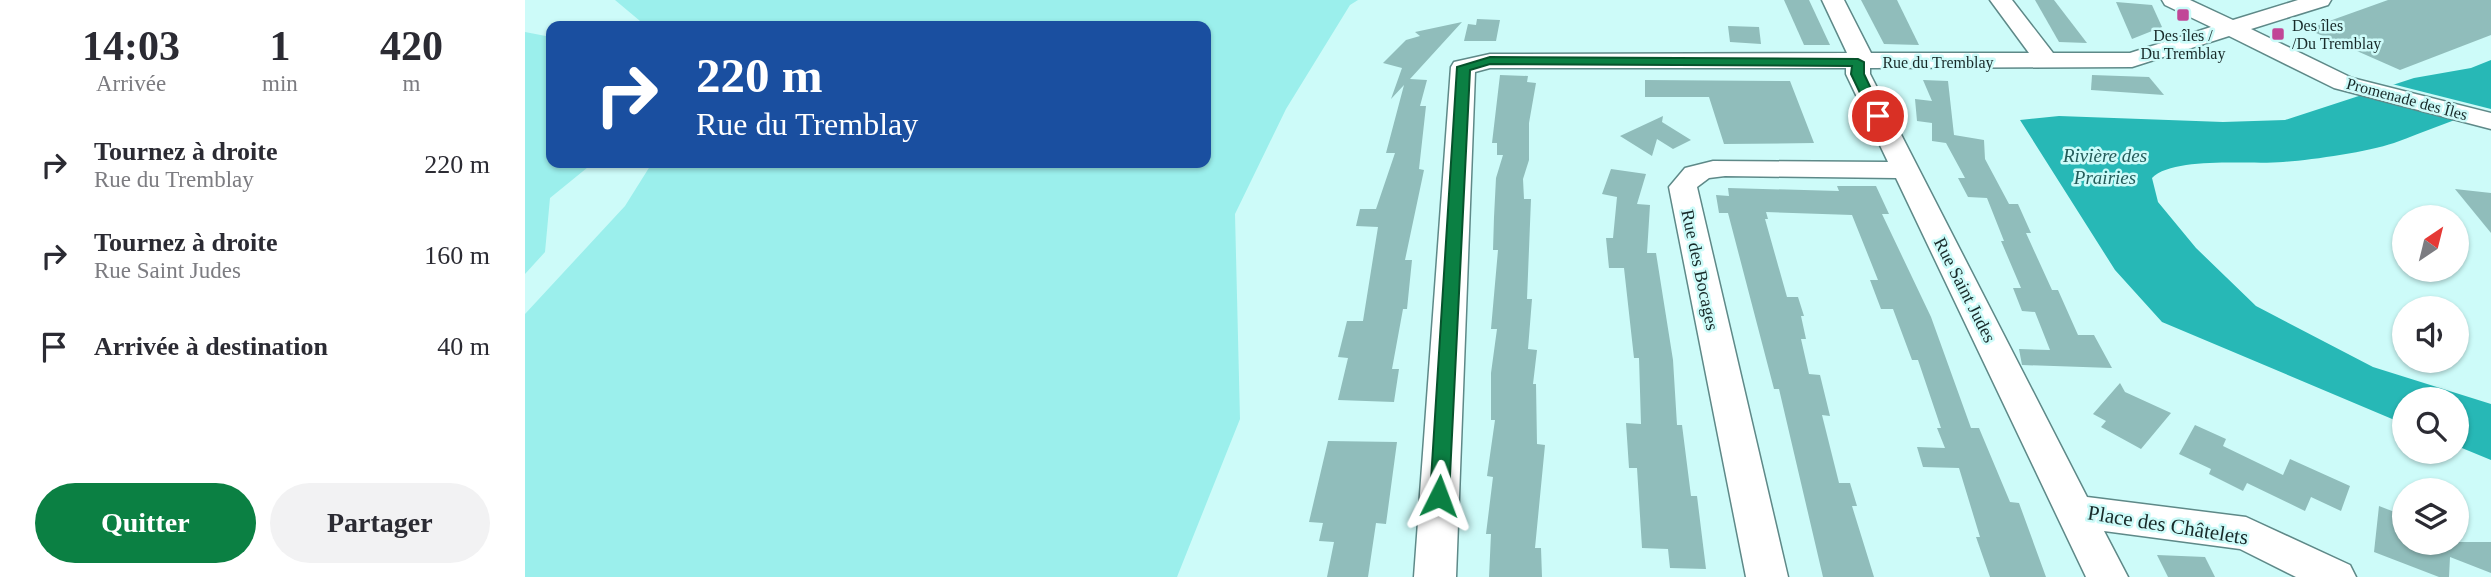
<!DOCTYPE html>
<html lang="fr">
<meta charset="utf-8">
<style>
:root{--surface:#fff;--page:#f2f2f3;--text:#2b2b33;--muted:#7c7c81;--accent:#0b8043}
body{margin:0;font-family:Georgia,serif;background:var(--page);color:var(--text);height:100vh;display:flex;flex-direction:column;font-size:26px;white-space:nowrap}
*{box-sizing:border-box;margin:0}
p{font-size:23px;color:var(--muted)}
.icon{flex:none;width:38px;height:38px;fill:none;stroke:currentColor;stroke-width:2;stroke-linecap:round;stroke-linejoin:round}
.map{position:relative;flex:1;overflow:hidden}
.details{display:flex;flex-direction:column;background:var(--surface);width:525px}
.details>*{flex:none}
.guide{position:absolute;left:21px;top:21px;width:665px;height:147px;border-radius:14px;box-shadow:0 2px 5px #0004;background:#1a4fa0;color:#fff;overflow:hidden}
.needle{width:46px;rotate:35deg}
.tools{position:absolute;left:1867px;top:205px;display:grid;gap:14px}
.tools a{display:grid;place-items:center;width:77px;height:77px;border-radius:50%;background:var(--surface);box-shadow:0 2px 5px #0004;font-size:35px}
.pin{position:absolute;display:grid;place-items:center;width:60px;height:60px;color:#fff;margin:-30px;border:4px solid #fff;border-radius:50%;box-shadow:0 2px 7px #0007}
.me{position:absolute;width:77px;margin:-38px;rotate:3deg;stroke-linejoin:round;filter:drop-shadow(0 0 5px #0008)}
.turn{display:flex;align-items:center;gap:24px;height:147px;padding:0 35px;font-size:32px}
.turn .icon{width:91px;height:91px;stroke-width:2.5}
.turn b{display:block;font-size:49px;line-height:60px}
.eta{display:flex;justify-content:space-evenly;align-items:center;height:119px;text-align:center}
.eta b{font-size:42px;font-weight:800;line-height:49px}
.button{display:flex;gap:14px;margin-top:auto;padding:14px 35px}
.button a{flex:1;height:80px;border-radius:42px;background:var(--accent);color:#fff;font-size:28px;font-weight:800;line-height:80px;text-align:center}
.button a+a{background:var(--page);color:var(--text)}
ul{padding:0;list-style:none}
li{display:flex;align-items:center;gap:21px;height:91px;padding:0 35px}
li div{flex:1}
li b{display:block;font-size:26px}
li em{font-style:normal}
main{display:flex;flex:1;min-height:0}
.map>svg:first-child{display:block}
.green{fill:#9befec}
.water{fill:#27b8b6}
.pier{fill:#cdfbf9}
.building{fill:#90bdbb}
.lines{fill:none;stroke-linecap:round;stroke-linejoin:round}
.minor-casing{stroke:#5e8988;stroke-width:3}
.minor{fill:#fff;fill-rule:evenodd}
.route{fill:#0b8043;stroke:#07532c;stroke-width:2}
.poi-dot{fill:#c14697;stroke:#cdfbf9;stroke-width:2.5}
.labels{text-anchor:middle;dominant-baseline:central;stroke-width:5;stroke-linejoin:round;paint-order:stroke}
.far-poi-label{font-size:16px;fill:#182a29;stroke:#cdfbf9;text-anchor:start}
.far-street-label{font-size:16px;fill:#182a29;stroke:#cdfbf9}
.street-label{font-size:18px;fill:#182a29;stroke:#cdfbf9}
.water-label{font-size:19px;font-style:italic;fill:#235b59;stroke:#cdfbf9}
.near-street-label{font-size:21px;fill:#182a29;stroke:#cdfbf9}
</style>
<main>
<section class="details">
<div class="eta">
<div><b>14:03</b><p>Arrivée</p></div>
<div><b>1</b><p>min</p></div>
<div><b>420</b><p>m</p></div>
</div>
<ul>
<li><svg class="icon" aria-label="right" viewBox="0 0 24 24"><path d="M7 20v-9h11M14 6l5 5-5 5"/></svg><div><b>Tournez à droite</b><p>Rue du Tremblay</p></div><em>220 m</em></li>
<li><svg class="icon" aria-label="right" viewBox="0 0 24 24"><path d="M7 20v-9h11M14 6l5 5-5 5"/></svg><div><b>Tournez à droite</b><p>Rue Saint Judes</p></div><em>160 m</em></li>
<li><svg class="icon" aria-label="arrive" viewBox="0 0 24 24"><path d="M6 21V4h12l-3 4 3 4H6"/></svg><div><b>Arrivée à destination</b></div><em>40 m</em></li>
</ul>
<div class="button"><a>Quitter</a><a>Partager</a></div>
</section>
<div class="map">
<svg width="1966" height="577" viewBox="0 0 1966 577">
<rect width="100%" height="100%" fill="#cdfbf9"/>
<g class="green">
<path d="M90,0h743l-8,5 -64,104 -51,105 5,205 -63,158h-652v-263l100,-108 27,-43h554v-137h-560z"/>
<path d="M0,32l26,5v126h42l-43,35 -5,54 -20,22z"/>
</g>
<path class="water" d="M1966,60v50c-34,7 -64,21 -97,33 -27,9 -82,17 -111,19 -32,3 -109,-6 -131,16l6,24 38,46 60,58 117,61 118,37v56l-34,-14v-47h-52l-1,25 -242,-102 -47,-52 -95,-150 39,-4 164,6 62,-2 129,-42 57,-10z"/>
<path class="pier" d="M1863,83l103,26v4l-134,-20z"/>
<g class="building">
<path d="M1259,0h25l21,45h-26z"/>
<path d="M1336,0h36l22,45 -35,-1z"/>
<path d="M1510,0h19l33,43 -28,-1z"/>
<path d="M1863,0h103v35l-91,35 -93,-41z"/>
<path d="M1591,2l36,3 10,22 -30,12z"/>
<path d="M952,19l23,1 -4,21h-32l4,-17 8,1z"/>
<path d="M937,22l-52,57 17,1 -7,26h6l-7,63 5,1 -19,90h7l-5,49h-4l-11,60h7l-5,33 -56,-2 10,-42 -10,-1 9,-36h16l15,-94 -22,-1 4,-17h16l19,-56h-9l18,-68 -13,14 11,-31 -19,-5 23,-23 14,-4 -5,-4z"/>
<path d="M1203,26l31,1 2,17 -31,-2z"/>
<path d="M975,75l28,1 -1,6 9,1 -7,40v37l-6,19 1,20h7l-4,100h5l-4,50 9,1 -4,34h3l1,60 8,1 -10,103h6l1,29h-53l2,-43h-5l7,-57 -6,-1 8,-56h-4v-47l6,-44h-6l7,-79h-5l1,-33 2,-39 7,-23h-6v-12h-5z"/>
<path d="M1567,75l57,2 15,18 -73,-5z"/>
<path d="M1120,80l145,1 24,62 -90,1 -15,-47h-64z"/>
<path d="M1398,80l25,1 6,54 30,5 1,19 24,45h9l13,29h-5l26,57h6l20,45h16l18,33 -90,-3 -3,-16 31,1 -15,-38 -13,-1 -9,-23h8l-20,-47h3l-17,-43 -19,-1 -10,-19h7l-19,-35 -14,-2v-18l-15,-2 -2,-22 17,2z"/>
<path d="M1138,116l-1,6 29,18 -18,9 -16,-10 -5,17 -32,-20z"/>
<path d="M1086,169l35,5 -9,30 13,1 -3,48h9l17,107 4,65h5l9,71h6l9,73 -36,-1 -2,-19 -26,-1 -5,-80h-8l-3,-45 15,1 -2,-66h-5l-10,-90h-15l-3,-30h7l4,-41 -15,-3z"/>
<path d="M1312,186h39l13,28h-7l49,103 40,111h8l31,74 9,1 27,74h-56l-14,-40h4l-21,-69 -36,-1 -6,-20 28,1 -8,-20h4l-23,-68h-6l-19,-51h-12l-11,-29h8l-26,-65 -86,-3 2,7h-3l22,78h11l6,19h-3l5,23h-5l8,35 11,1 10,41 -8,-1 17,68h11l7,23h-5l22,71h-51l-44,-188h-5l-46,-176h-9l-3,-18 13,1 -1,-8 111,3z"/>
<path d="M1930,189l36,4v40z"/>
<path d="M1595,383l5,9 46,21 -30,36 -40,-22 5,-6 -13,-7z"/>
<path d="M1670,425l31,14 -3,7 60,29 7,-16 60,27 -9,25 -30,-14 -6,14 -58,-28 -4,8 -34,-17 2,-5 -32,-15z"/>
<path d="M803,441l69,1 -11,82 -10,-1 -8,54h-41l7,-35 -15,-1 4,-18 -14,-1z"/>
<path d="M1854,506l26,10v26h86v31l-41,-16 -1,20h-10l-65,-25z"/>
<path d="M1632,555l48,2 10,20h-47z"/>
</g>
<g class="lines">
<g class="minor-casing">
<path id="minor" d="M1297,0h22l27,53h158l-39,-53h22l41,53h77l81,-26 -46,-22 -3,-5h28l43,20 65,-20h33l-3,5 -77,24 101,49 139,35v16l-157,-41 -105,-52 -97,31 -262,1v6l217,423 159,20 104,48 6,12h-60l-56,-28 -136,-18 24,46h-42l-190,-399 -171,-2 -16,2 -12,9 91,390h-42l-77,-390 16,-19 28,-7 175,1 -42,-88v-6h-356l-15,4 -19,505h-42l37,-510 3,-5 36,-8 357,-1z"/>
</g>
<use href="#minor" class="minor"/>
</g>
<path class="route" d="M965,57l368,2 6,3v12l20,42 -6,4 -7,-4 -20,-42 1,-8 -362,-2 -20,6 -21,426 -3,6h-13l-3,-6 27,-429z"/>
<g class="poi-dot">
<rect x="1651" y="8" width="14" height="14" rx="3.5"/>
<rect x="1746" y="27" width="14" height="14" rx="3.5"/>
</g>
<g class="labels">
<g class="far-poi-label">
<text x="1767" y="25">Des îles<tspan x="1767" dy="18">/Du Tremblay</tspan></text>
<text x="1658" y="35" text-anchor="middle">Des îles /<tspan x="1658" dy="18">Du Tremblay</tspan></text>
</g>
<g class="far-street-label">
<text x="1413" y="62">Rue du Tremblay</text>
<text transform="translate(1882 99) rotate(15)">Promenade des Îles</text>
</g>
<g class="street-label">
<text transform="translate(1175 270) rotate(78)">Rue des Bocages</text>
<text transform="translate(1440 290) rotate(63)">Rue Saint Judes</text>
</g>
<g class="water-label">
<text x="1580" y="155">Rivière des<tspan x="1580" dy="22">Prairies</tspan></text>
</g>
<g class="near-street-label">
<text transform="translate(1643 525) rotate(9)">Place des Châtelets</text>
</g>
</g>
</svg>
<div class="tools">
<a><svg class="needle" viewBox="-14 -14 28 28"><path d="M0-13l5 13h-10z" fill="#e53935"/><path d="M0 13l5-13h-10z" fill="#7c7c81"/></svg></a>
<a><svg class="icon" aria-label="sound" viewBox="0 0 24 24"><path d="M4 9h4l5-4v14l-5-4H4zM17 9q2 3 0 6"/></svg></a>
<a><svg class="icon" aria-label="search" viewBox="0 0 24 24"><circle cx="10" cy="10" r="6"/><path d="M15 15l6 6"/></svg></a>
<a><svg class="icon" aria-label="layers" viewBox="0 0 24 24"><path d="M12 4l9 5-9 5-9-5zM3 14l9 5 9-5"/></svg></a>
</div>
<div class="pin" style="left:1353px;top:116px;background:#d93025"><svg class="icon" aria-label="arrive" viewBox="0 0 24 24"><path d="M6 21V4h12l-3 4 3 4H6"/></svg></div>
<svg class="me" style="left:914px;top:496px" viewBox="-20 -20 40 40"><path d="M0-17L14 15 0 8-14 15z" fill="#0b8043" stroke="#fff" stroke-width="4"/></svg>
<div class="guide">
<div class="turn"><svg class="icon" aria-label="right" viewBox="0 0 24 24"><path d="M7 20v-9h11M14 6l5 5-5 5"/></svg><div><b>220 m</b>Rue du Tremblay</div></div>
</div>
</div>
</main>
